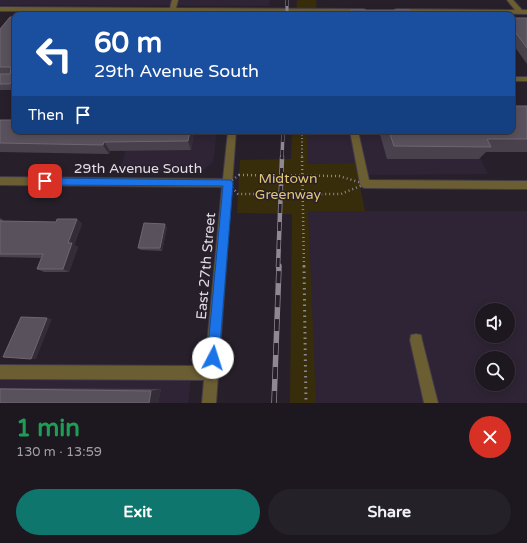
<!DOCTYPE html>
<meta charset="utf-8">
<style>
:root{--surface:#1d1820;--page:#252129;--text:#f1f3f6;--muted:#a0a0a5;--line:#3b373e;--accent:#0f766e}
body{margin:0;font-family:"Varela Round",sans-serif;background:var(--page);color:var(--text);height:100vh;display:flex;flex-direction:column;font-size:15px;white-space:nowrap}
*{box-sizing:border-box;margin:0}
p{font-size:13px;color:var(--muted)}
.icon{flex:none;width:22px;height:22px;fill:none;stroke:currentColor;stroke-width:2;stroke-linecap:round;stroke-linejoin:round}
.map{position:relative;height:403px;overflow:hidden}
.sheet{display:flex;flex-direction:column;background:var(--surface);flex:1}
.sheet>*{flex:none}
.banner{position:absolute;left:12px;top:12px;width:503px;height:122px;border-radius:8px;box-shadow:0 2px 10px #0003,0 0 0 1px var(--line);background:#1a4fa0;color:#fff;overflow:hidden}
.buttons{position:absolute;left:475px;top:303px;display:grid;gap:8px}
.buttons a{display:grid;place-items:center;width:40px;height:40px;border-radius:50%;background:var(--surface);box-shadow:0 2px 10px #0003,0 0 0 1px var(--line);font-size:20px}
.pin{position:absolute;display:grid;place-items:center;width:34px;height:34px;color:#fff;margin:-17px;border-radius:8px;box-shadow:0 2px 6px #0006}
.me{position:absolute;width:44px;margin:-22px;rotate:5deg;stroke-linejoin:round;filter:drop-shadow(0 0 3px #0008)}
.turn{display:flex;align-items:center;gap:14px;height:84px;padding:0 16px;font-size:18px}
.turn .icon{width:52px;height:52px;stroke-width:2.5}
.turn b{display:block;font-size:28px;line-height:34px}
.then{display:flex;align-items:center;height:38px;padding:0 16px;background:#0003;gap:8px;font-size:15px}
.round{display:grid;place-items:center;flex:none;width:42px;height:42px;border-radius:21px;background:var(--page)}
.overview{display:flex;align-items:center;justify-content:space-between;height:68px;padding:0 16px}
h1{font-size:24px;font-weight:700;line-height:30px;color:#1e9e55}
.primary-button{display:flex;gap:8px;margin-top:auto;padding:8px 16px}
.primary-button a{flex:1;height:46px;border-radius:24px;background:var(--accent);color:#fff;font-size:16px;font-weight:700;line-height:46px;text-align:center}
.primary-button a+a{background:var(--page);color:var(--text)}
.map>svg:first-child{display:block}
.built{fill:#2f2435;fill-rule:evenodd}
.green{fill:#382d0b}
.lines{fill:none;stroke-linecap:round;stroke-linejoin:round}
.minor-casing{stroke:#413a45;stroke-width:2}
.path-far2{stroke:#8d8791;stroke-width:2;stroke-dasharray:1 2.5;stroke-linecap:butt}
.path-far1{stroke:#8d8791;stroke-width:2.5;stroke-dasharray:1 3;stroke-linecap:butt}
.path{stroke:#8d8791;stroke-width:3;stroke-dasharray:1.5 4;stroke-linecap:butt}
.minor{fill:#6c5e33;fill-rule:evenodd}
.rail-far3-casing{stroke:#8e8992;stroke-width:3}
.rail-far2-casing{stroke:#8e8992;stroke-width:3.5}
.rail-far1-casing{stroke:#8e8992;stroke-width:4.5}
.rail-casing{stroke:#8e8992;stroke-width:5.5}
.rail-far3{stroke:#27202b;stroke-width:2;stroke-dasharray:6;stroke-linecap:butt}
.rail-far2{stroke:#27202b;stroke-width:2.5;stroke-dasharray:8;stroke-linecap:butt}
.rail-far1{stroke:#27202b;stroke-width:3;stroke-dasharray:9;stroke-linecap:butt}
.rail{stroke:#27202b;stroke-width:4;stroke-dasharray:12;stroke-linecap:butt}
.wall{fill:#49414c}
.shaded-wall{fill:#342d38}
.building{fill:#59525d;stroke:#6e6772}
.route{fill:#1a73e8;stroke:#114b97}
.labels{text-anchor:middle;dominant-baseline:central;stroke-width:3;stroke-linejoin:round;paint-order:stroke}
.street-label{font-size:14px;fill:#e2dde5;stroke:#27202b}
.park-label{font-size:14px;fill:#e2c670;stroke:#27202b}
</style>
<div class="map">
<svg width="527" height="403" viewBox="0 0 527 403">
<rect width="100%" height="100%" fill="#27202b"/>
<g class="built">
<path d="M0,0h270l-1,6 -269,-1z"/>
<path d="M132,131h85l-4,31 -11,9 -83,2z"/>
<path d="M307,131h160l21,43 -130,1 -3,-12 -48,1z"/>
<path d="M308,211h219v192h-213zM482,310h26v26h-26zM482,358h26v26h-26z"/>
<path d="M0,375l191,1 -3,27h-188z"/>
</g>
<g class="green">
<path d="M297,0h19l1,15h-21z"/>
<path d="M292,131h15v33l48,-1 10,48h-57l8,192h-26l2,-189 -55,-1 3,-53 51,-1z"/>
</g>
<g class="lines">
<g class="minor-casing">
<g id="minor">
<path d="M172,0h6l-2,8 188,1 3,2 -3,2 -364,-2v-4l170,1z"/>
<path d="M507,0h6l9,10h5v4l-131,-1 -3,-2 3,-2 119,1z"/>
<rect x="512" y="77" width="15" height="4"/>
<path d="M228,131h8l-20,272h-14l2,-23 -204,-1v-14l205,1 17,-179 -222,-2v-8l223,2z"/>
<path d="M350,131h8l11,49 158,1v8l-162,-1 -3,-1 -2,-3z"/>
<path d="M416,334l5,1 1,5 16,63h-14l-14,-63 1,-5z"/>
</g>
</g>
<path class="path-far2" d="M302,131v27"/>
<g class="path-far1">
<path d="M302,157l2,110"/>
<path d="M239,175l100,1 26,8 -24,10h-103l-10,-11z"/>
</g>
<path class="path" d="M304,266l2,137"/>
<use href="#minor" class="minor"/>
<g class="rail-far3-casing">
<path id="rail-far3" d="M287,0v15"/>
</g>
<g class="rail-far2-casing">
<path id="rail-far2" d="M282,158l1,-27"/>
</g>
<g class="rail-far1-casing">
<path id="rail-far1" d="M278,267l4,-110"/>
</g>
<g class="rail-casing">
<path id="rail" d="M274,403l5,-137"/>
</g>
<use href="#rail-far3" class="rail-far3"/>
<use href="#rail-far2" class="rail-far2"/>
<use href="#rail-far1" class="rail-far1"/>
<use href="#rail" class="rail"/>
</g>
<g class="wall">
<path d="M15,17v73h-15v-16h10h-10v-45z"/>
<path d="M512,18h15v46l-15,-21z"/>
<path d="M512,106h15v46h-41l-7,7h-92l-8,-28h133z"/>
<path d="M0,120l194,12 -3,18 -81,1 -1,3 -109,-2z"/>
<path d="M0,218l3,2v1l53,1 21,-3 5,5 -8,21 4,2 -9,25h-25l-7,-3 5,-11 -42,-1z"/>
<path d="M167,227l-5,24 -21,-1 -3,-2z"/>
<path d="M0,388l161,1 -3,14h-158z"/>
</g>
<g class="shaded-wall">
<path d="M15,78v12l-5,-6z"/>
<path d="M190,131h4v1l-3,18 -3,-9z"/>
<path d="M104,142l6,9 -1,3 -6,-9z"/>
<path d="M77,219l5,5 -8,21 4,2 -9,25 -6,-3 5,-26z"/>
<path d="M165,224l2,3 -5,24 -2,-3z"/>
<path d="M47,318l5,1 -16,40h-5z"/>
<path d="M161,389l-3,14h-9l2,-12z"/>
</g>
<g class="building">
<path d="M351,10h58l2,5h-58z"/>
<path d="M163,12h25l-1,2h11v1h-36z"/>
<path d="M86,14h49v1h-50z"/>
<path d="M10,17h5v61l-5,6h-10v-10h10l1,-5 -1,-2h-10v-38z"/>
<path d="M512,18h15v30l-11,-15h-4z"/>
<path d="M512,106h15v33h-40l4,8 -97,-1 -5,-15h123v-16h4l-4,-8z"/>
<path d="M0,120h15v11h175l-2,10 -84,1 -1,3 -103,-2z"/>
<path d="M57,219h20l-9,24h4l-9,26h-26l6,-15h-43v-33l56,1z"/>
<path d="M144,223l21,1 -5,24h-22z"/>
<path d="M21,317l26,1 -16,41 -28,-2z"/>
<path d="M0,389l151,2 -2,12h-149z"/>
</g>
<path class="route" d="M45,178l186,2 2,3 -14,175 -2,4 -4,2 -4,-2 -2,-4 16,-172 -178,-1 -5,-4z"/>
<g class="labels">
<g class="street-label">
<text x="138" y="168">29th Avenue South</text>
<text transform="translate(206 266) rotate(-85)">East 27th Street</text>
</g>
<g class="park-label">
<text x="288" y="178">Midtown<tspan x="288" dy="16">Greenway</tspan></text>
</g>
</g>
</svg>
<div class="buttons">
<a><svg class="icon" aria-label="sound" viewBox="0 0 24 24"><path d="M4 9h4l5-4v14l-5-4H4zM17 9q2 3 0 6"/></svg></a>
<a><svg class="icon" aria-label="search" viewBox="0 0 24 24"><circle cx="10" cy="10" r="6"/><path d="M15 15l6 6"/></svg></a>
</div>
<div class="pin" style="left:45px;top:181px;background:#d93025"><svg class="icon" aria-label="arrive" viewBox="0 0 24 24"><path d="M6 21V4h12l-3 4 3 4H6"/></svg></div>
<svg class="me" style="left:213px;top:358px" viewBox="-20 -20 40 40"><circle r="19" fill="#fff"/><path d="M0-13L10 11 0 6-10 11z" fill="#1a73e8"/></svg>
<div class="banner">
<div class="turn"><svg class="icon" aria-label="left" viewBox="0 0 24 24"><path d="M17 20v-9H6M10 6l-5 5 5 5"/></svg><div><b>60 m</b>29th Avenue South</div></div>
<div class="then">Then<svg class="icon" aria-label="arrive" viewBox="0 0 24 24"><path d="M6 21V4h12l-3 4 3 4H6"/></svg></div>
</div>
</div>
<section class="sheet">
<div class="overview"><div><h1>1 min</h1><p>130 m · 13:59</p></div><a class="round" style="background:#d93025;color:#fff"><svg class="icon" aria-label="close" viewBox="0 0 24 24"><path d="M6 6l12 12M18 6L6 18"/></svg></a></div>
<div class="primary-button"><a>Exit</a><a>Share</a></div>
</section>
